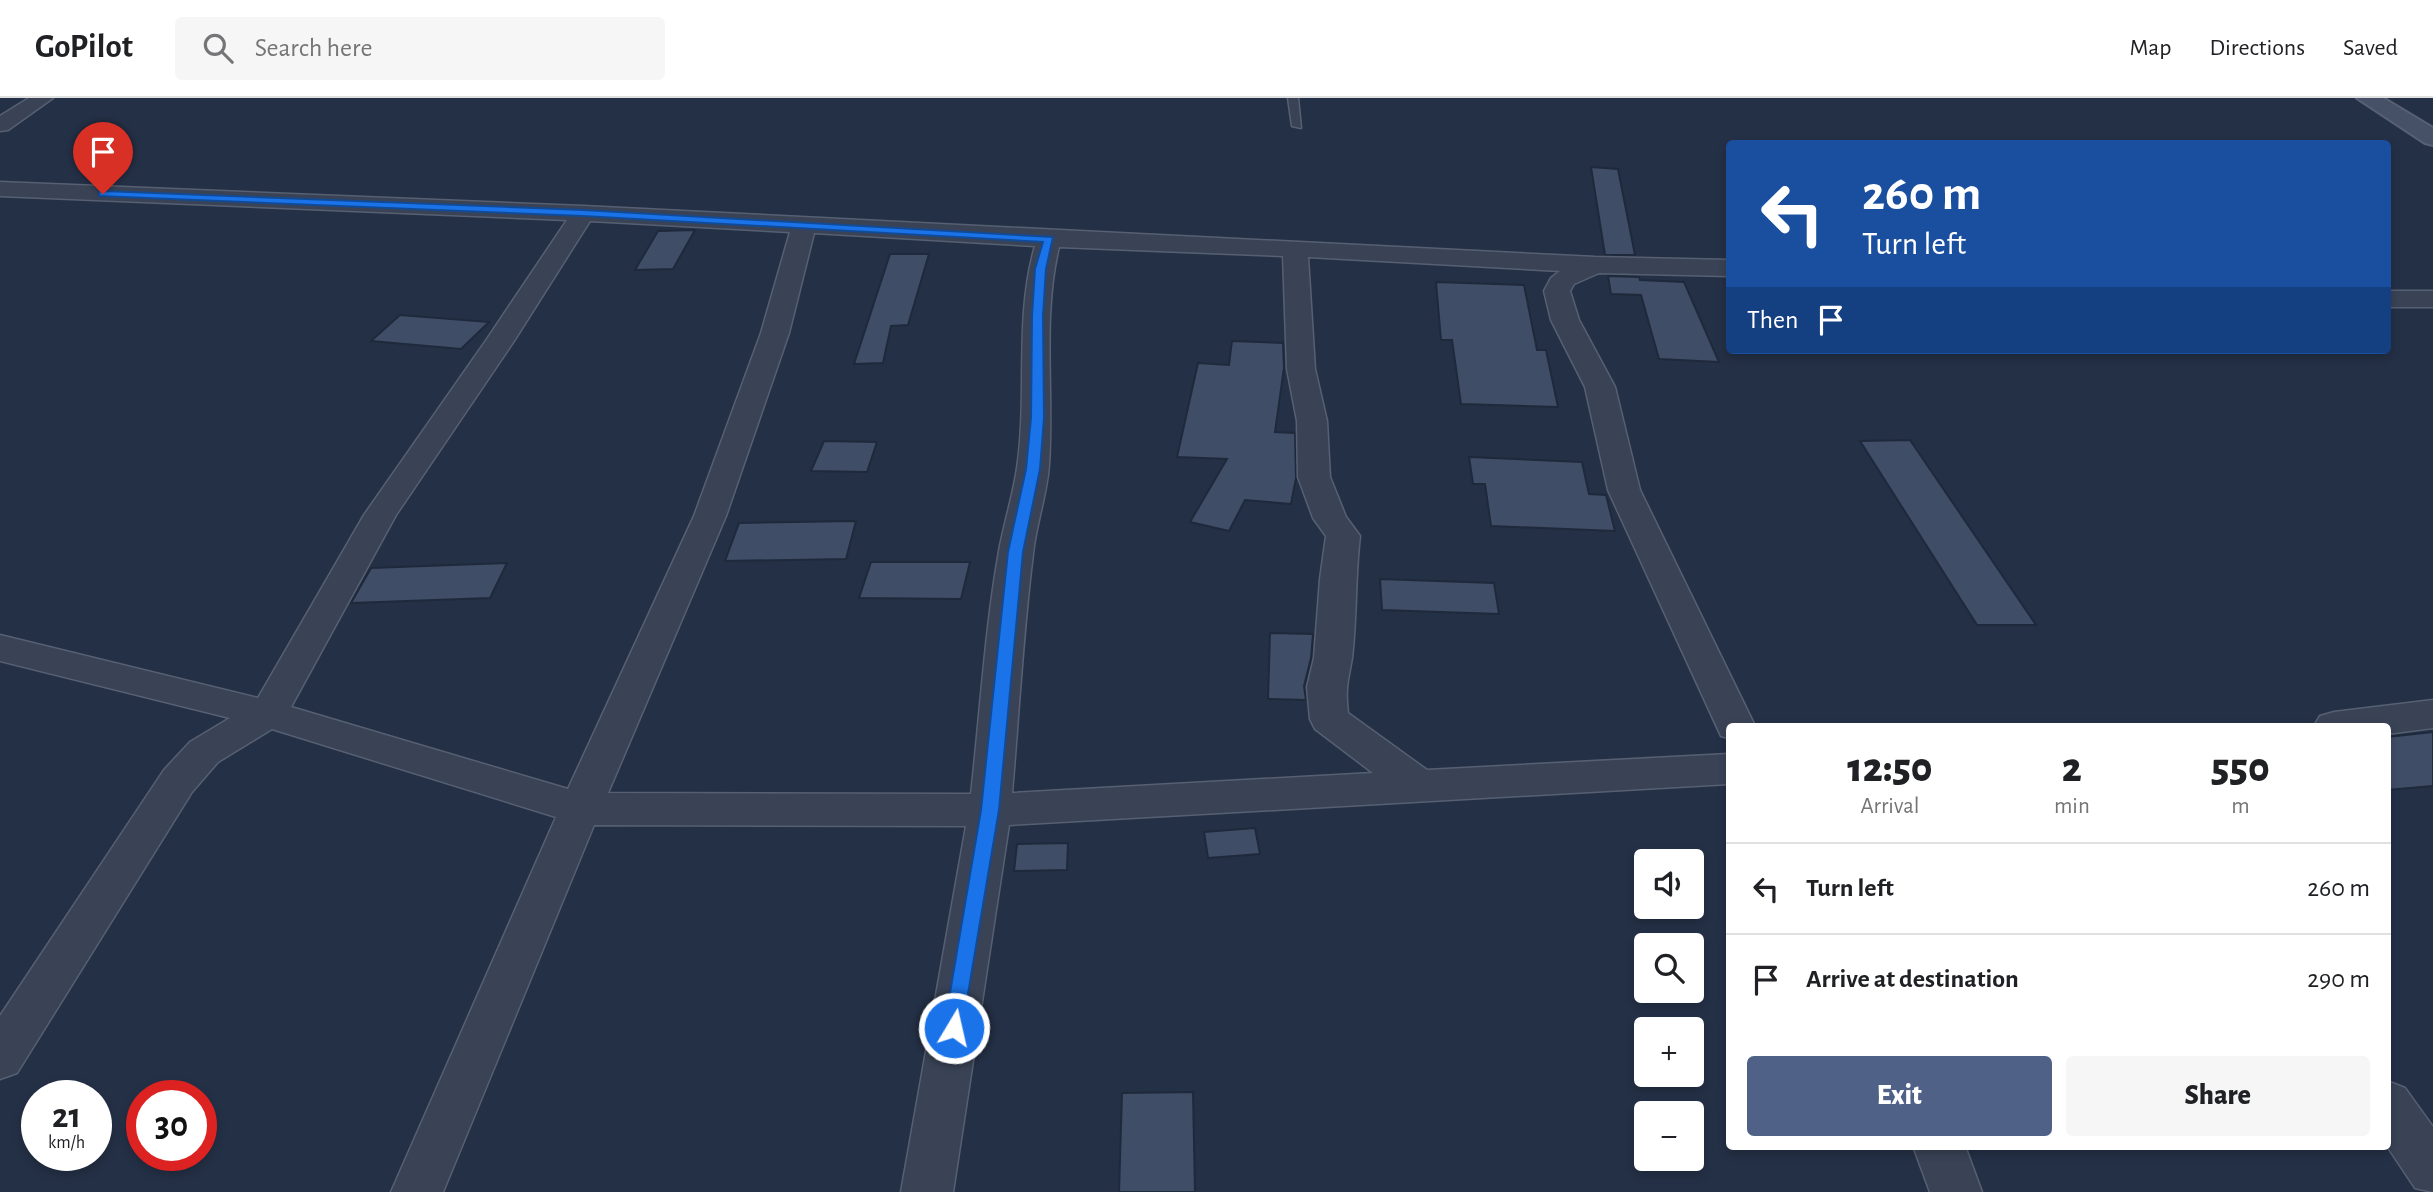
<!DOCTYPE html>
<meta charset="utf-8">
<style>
:root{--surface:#fff;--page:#f6f6f6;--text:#202124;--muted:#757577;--line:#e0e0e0;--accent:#506187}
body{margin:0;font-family:"Alegreya Sans",sans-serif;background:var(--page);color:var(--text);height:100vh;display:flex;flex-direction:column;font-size:26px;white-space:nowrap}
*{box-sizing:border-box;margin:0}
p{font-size:23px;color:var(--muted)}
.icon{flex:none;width:38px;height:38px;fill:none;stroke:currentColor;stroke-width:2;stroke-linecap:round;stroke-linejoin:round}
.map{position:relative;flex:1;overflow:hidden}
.panel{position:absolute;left:1726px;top:625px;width:665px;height:427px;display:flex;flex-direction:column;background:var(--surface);border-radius:7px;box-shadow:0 4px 10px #0003}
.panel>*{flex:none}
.guide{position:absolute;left:1726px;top:42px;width:665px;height:214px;border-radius:7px;box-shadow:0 4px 10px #0003;background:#1a4fa0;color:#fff;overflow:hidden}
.buttons{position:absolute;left:1634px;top:751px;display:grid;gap:14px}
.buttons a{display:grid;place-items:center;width:70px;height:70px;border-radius:7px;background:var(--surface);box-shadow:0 4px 10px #0003;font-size:35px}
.speed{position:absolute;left:21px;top:982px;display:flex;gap:14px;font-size:35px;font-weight:700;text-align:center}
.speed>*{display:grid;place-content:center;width:91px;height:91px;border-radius:50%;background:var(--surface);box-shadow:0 4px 10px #0003;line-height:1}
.speed small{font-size:18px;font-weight:400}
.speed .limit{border:10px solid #d22;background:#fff;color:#111}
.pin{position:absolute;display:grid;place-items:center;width:60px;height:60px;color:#fff;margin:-72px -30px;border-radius:50% 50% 50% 0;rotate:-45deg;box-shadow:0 0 7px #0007}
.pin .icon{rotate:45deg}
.me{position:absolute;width:77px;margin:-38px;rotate:9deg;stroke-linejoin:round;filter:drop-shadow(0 0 5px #0008)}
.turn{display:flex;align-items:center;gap:24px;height:147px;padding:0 21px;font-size:32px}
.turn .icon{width:91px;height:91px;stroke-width:2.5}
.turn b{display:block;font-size:49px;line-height:60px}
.then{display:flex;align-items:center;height:66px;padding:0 21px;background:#0003;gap:14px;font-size:26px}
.eta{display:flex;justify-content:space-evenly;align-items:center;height:119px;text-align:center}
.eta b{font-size:42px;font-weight:800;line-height:49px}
.button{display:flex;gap:14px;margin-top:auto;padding:14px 21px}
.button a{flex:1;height:80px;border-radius:7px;background:var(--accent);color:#fff;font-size:28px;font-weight:800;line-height:80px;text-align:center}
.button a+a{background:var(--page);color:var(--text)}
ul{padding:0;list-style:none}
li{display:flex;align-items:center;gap:21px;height:91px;padding:0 21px;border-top:2px solid var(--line)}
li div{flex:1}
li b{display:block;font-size:26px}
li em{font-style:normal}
header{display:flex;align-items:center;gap:42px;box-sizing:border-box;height:98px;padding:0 35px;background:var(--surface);border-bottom:2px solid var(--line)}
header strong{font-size:33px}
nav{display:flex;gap:38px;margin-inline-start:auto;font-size:24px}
.search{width:490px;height:63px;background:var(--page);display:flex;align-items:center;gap:18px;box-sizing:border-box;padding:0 24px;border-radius:7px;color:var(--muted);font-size:26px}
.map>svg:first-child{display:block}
.building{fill:#404d66;stroke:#1f293c;stroke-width:2}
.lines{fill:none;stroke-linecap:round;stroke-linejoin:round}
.lane-casing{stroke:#576072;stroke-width:3}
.street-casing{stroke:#576072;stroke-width:3}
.secondary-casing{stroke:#576072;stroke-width:4}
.lane{fill:#394355;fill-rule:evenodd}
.street{fill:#394355;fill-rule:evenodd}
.secondary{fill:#465168;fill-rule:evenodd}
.route{fill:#1a73e8;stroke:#114b97;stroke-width:2}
</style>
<header>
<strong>GoPilot</strong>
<div class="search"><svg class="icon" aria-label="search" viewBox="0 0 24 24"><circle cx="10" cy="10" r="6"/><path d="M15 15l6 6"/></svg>Search here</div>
<nav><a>Map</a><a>Directions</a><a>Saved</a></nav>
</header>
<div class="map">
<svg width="2433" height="1094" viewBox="0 0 2433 1094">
<rect width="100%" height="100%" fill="#243046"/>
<g class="building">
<path d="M1591,69l27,2 17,86h-30z"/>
<path d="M695,132l-22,39 -38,1 23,-39z"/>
<path d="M890,156h39l-21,71 -17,1 -8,37 -29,1z"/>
<path d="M1608,178l31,1 1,3 44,2 35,80 -60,-3 -18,-64 -30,-1z"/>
<path d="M1436,184l88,3 13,65h9l12,57 -97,-3 -9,-64h-11z"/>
<path d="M400,217l89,7 -28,27 -90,-8z"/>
<path d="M1232,243l51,2 1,25 -9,64 20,1 1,45 -5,26 -46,-4 -16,31 -39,-9 37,-63 -50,-2 21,-94 31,2z"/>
<path d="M1910,342l126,185h-59l-117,-184z"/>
<path d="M824,343l53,1 -10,30 -56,-1z"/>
<path d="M1469,359l113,5 7,32 17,1 9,36 -124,-5 -6,-42h-12z"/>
<path d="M856,423l-10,38 -121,2 14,-38z"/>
<path d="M871,464h99l-9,37 -102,-1z"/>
<path d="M507,465l-17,35 -139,5 20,-35z"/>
<path d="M1380,481l114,4 5,31 -117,-4z"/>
<path d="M1270,535l43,1 -2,24 -7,28 2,14 -38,-1z"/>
<path d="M2433,634v54l-46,4v-53z"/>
<path d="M1255,730l5,26 -52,4 -4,-26z"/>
<path d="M1068,745l-1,27 -53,1 3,-27z"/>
<path d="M1193,994l2,100h-76l3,-99z"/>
</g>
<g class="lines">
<g class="lane-casing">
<path id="lane" d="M1288,0h10l3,30 -9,-2z"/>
</g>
<g class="street-casing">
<g id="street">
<path d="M29,0h24l-45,32 -8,1v-15z"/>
<path d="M0,84l583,24 1012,51 134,3v16l-130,-3 -25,11 -4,7 9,29 36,67 25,103 115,236h-26v12l-8,-2 -113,-246 -23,-103 -34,-67 -7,-29 7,-13 9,-7 -252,-14 7,112 12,52 3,56 16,40 14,19c-5,41 -3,82 -8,122 -4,24 -7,29 -4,55l79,57 302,-16v30l-720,41 -56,367h-52l65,-366 -372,-1 -151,367h-52l165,-375 -284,-88 -54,33 -26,30 -175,281 -17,6v-63l164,-246 26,-28 40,-24 -230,-57v-26l258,63 106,-183 123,-176 80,-119 -567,-24zM590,123l200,11 -29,101 -67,183 -126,273 -277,-82 105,-192 118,-174zM814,135l221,13c-21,72 -7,148 -18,222 -4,28 -13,55 -18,83 -14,78 -19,164 -28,243l-363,-1 118,-277 63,-183zM1059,149l224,9 4,113 10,52 1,56 15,41 13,18 -6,43 -6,79 -7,29 3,32 5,10 58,44 -361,20c7,-80 11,-160 21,-239 3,-30 14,-59 16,-89 5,-72 -7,-148 10,-218z"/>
<rect x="2387" y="193" width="46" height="16"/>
<path d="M2433,602v28l-46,6v-8h-73l6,-10 14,-4z"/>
<path d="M2387,983l18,7 28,39v65l-18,-4 -28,-42z"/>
<path d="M1913,1048h52l17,46h-52z"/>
</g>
</g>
<g class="secondary-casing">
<path id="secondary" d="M2357,0h26l50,30v17l-8,-2z"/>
</g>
<use href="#lane" class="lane"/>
<use href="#street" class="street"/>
<use href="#secondary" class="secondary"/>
</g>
<path class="route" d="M103,93l480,19 470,27 -7,32 -3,47 1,102 -4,51 -17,83 -24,258 -38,225 -7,3 -7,-3 -3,-7 37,-218 27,-258 18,-83 5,-51 1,-102 3,-47 8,-27 -460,-26 -484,-20v-4z"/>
</svg>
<div class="buttons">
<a><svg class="icon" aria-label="sound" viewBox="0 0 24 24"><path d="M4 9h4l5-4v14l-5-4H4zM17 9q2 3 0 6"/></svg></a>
<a><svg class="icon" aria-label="search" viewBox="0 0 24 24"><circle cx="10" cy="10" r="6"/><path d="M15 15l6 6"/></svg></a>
<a>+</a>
<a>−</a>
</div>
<div class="speed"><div>21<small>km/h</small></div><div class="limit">30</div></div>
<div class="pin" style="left:103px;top:96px;background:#d93025"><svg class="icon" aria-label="arrive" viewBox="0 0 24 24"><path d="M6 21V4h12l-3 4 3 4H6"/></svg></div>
<svg class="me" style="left:954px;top:930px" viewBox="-20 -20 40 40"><circle r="17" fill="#1a73e8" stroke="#fff" stroke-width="3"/><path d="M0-11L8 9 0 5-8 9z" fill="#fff"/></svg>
<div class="guide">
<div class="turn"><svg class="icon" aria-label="left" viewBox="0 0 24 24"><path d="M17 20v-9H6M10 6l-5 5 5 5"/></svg><div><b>260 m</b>Turn left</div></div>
<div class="then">Then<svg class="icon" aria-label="arrive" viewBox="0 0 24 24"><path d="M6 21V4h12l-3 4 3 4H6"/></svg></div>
</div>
<section class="panel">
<div class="eta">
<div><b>12:50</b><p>Arrival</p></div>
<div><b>2</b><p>min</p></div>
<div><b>550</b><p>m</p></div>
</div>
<ul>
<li><svg class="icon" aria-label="left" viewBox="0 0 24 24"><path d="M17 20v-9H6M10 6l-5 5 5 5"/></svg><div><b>Turn left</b></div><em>260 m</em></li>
<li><svg class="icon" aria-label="arrive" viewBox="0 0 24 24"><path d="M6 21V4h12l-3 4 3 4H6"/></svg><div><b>Arrive at destination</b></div><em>290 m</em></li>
</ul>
<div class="button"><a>Exit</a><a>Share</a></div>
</section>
</div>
